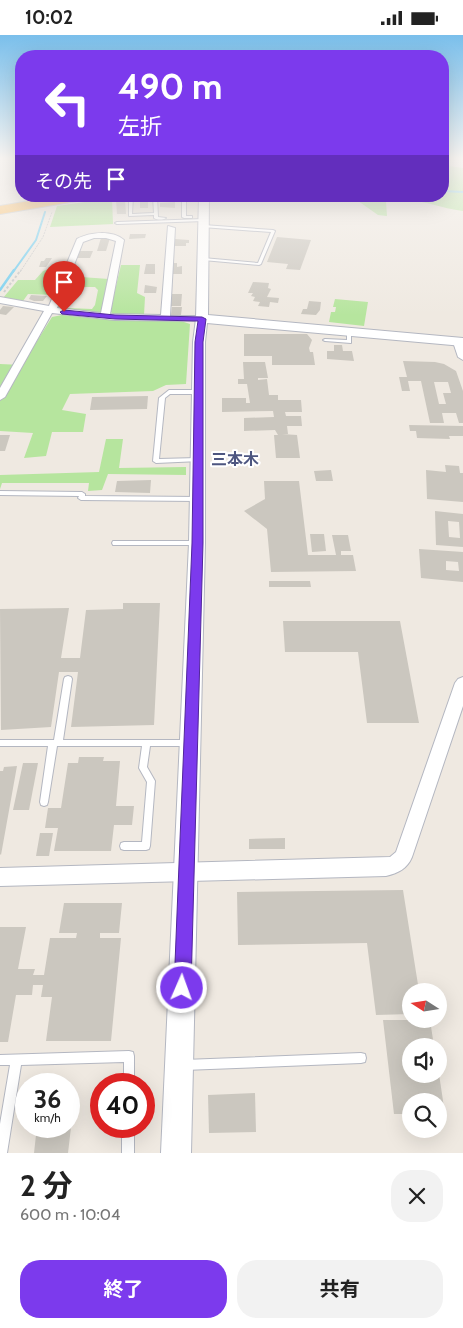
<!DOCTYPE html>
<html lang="ja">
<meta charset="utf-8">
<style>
:root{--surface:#fff;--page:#f2f2f2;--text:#222;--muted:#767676;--accent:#7c3aed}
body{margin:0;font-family:Cabin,"Noto Sans JP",sans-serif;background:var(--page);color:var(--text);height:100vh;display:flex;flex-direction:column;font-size:19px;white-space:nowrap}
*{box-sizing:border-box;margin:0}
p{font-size:16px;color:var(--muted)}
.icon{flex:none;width:28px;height:28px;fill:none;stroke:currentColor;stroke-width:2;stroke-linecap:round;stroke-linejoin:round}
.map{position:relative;height:1118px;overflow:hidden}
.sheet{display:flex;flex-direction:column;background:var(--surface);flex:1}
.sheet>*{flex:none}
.banner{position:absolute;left:15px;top:15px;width:434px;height:152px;border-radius:20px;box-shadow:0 5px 20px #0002;background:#7c3aed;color:#fff;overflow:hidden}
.needle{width:32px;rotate:282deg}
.fabs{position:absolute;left:402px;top:948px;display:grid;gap:10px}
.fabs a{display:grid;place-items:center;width:45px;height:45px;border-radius:50%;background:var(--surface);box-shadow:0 5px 20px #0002;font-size:25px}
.speed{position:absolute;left:15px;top:1038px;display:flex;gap:10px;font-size:25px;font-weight:700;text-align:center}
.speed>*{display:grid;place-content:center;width:65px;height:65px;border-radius:50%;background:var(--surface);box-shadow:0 5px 20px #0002;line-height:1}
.speed small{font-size:12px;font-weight:400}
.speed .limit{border:8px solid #d22;background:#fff;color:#111}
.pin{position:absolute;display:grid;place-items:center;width:42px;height:42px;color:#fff;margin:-51px -21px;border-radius:50% 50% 50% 0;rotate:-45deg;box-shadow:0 0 5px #0007}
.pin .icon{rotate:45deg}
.me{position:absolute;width:55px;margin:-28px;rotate:2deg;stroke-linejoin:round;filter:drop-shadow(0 0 4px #0008)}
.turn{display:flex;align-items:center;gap:18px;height:105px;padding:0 20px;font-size:22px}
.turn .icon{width:65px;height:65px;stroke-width:2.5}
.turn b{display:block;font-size:35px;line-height:42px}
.then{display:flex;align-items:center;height:48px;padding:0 20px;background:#0003;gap:10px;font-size:19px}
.round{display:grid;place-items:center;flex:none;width:52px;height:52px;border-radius:20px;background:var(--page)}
.headline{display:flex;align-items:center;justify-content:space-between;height:85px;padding:0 20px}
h1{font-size:30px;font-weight:700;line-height:38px}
.action{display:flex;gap:10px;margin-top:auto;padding:10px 20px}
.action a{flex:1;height:58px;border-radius:20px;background:var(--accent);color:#fff;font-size:20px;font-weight:700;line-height:58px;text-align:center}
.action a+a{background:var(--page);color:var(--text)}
.status{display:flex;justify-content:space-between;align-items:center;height:35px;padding:0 25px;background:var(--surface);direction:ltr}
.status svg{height:14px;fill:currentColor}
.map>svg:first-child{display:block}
.green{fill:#b6e59e}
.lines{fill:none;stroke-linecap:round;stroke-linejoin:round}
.stream-far1{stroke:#75cff0;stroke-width:2}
.stream{stroke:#75cff0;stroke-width:2.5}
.building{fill:#cbc7bf;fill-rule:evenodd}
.service-casing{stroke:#b4b7c1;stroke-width:2}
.minor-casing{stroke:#b4b7c1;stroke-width:2}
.tertiary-casing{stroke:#b4b7c1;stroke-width:2}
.trunk-casing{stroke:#c9c9c9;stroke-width:2}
.path-far1{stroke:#c9c9c9;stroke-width:1;stroke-dasharray:2 1;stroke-linecap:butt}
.path{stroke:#c9c9c9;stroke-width:2;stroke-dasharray:2.5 2;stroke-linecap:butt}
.service{fill:#fff;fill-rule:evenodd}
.minor{fill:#fff;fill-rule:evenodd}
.tertiary{fill:#fff;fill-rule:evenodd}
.trunk{fill:#f8ba60;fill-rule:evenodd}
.route{fill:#7c3aed;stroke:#51269a}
.labels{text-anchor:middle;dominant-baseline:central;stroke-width:4;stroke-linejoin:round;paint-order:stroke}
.quarter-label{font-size:16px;font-weight:bold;fill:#4d5680;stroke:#fff}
</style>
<div class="status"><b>10:02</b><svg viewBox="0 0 49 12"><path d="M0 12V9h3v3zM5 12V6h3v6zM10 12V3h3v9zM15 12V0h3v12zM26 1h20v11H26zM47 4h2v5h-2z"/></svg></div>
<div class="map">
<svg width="463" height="1118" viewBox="0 0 463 1118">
<rect width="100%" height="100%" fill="#efe9e1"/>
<g class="green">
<path d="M443,130l20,3v43c-26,-3 -50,-16 -77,-10l1,15 -9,-1 -27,-19h91z"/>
<path d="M112,163l1,26 -63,3 7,-21z"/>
<path d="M121,230h19l-3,28 8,4 -1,18 -31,-1 -3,-3z"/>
<path d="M52,233l12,2 -11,25 -25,-1 -5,7 -20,-3 15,-18h17l8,-9z"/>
<path d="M81,242l28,2 -8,34 -35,-3 2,-2 24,1 3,-4 3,-15 -3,-3h-23l-11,20h-5l10,-24 3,-2h10z"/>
<path d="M335,264l33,3 -4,24 -35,-4 2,-10h4l1,-5h-3z"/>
<path d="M62,280l36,4 83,2 9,3 -4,60 -20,1 -13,6 -83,3 -8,16 24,4 -3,18h-31l-6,24 -22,2 9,-25 -33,-2v-67l22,1 30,-48z"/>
<path d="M106,404h17l-4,29 67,-1v8l-78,-1 -6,16 -14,1 1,-8h-87l-2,6v-14l99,-3z"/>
</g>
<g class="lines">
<g class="stream-far1">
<path d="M442,156l21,1"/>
<path d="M13,237l23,-32 9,-28"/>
</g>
<path class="stream" d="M0,255l14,-20"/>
</g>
<g class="building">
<rect x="140" y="161" width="8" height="12"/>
<path d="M116,164h9l1,15h-9z"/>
<path d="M175,167v6l-15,-1v-4z"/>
<path d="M130,199h16l-1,4 -16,1z"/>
<path d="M277,202l34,3 -11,30 -14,-1 2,-5 -21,-2z"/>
<path d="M101,203h9l-4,13h-9z"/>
<path d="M175,204l14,1v3h-3v3h-12z"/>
<path d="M80,216h13l-3,7h-13z"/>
<path d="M46,223h6l-6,9h-7l2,-6h3z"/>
<path d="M173,228h4v4l5,-1v8h-10z"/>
<path d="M146,229h9v10h-11z"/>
<path d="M253,247l16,1 -1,5 3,1 -4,8 12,1 -1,5 -8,-1 -1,5 -11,-1 2,-4 -7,-1 2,-4 -4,-1 2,-3h-5z"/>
<path d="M145,250l12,2 -1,6h-12z"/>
<path d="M172,259h10l-1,12h-10z"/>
<path d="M31,260l16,1 -4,5h-9l-5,-2z"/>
<path d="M309,266l12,1 -1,8 -4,5 -15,-1 2,-5h4z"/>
<path d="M3,271l11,1 -8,8 -6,-1v-4z"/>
<path d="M172,272h10l-1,8h-10z"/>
<path d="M244,299h63l5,6 -3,8 1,4h3l2,13h-43v-9h-28z"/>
<path d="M334,310h8l1,6h9l2,10 -27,-2v-8h7z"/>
<path d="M403,326l32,1 9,2 12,7 7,20v32h-4l-3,-10h-14l2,10h-14l-9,-42h-13l2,10h-8l-3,-14h8zM434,347h14l3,11h-8l3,11h-7z"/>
<path d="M243,327h22l3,16h-10v2l9,-1 2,16h9v5h23l1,12h-17l1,4h15l1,10h-15l1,8h-6l15,1 3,23h-24l-2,-23h4l-3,-5 -31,1v-13l30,-1 -1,-6 -51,1v-14h24v5h4l-3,-19h-9v-5h6z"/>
<path d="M148,361l-1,13 -57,1 2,-13z"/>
<path d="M409,390l54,1v10h-14l1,3 -33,-1 -1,-7h-6z"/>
<path d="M0,400h10l-5,16h-5z"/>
<path d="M445,430l14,1 1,7h3v29l-36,-3 -1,-29 20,2z"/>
<path d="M331,435l2,11h-17l-2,-10z"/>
<path d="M151,445l-1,13 -35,-1 2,-11z"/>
<path d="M264,446h35l9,74h28l-4,-20h16l3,16h-10v4h12l3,16 -85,1 -4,-43 -23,-18 21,-12z"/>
<path d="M435,476l28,3v33l-27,-2zM448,486l11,1 1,16 -11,-1z"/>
<path d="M310,499h14l2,17 -14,1z"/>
<path d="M419,514l44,3v30l-42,-4zM446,526l12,1 1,9 -13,-1z"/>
<path d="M269,546h41l1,6h-42z"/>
<path d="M123,568h37l-6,122 -83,2 7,-55h-19l-8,55 -50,3 -1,-121 69,-1 -8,50h19l6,-48 37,-1z"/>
<path d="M283,586h117l19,102h-52l-9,-71h-73z"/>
<path d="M79,722h25l-1,4h17l-4,45h18l-2,19h-18l-3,26h-57l4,-23h-13l3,-20h13l7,-45h10z"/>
<path d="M23,728h15l-9,47h-16z"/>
<path d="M17,731l-16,89 -1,-1v-83h3l1,-4z"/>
<path d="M40,798h13l-4,23h-13z"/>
<path d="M285,803v11h-36v-10z"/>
<path d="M403,855l16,101h-8v23l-35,1 -9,-72 -129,2 -1,-53z"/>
<path d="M64,868h58l-3,30h-19v5h21l-10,103h-65l6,-44h-11l2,-12h-10l-1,10h-16l-8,47h-8v-115h26l-8,42h17l-2,6h11l6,-37h26l1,-5h-18z"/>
<path d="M383,985h47l4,26h-23v28h28l6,40h-6v-13h-28v13h-17z"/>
<path d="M255,1058l1,39 -47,1 -1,-38z"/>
<path d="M72,1084l-4,34h-34l3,-27h32v-6z"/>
</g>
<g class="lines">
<g class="service-casing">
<g id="service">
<path d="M129,161h4l-1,18 22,-1 -1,-17h4l1,21 8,1c-3,2 -9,2 -12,0v-3l-25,1z"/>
<path d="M179,161h5l2,2v18h6v2h-8l-2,-1v-19z"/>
<path d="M204,184h1v2l-88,3 -2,-1 2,-1z"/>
<path d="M203,190l70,5 2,1 -14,33 -2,1 -56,-5 -2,-1 2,-1 55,5 13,-31 -69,-5v-2z"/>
<path d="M347,295l4,1v12l-26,-2 -2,-1 2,-1 22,1z"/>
<path d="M169,355h30l3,2 -3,2h-29l-5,4 -6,61 39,-1 3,2 -1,1 -44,2 -3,-2 6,-63z"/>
<path d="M0,456l82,1 3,2v2l113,1 3,2 -3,2 -117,-1 -3,-2 1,-2 -79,-1z"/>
<path d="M113,506h84l3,2 -3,2h-84l-1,-2z"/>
<path d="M68,641l3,1 1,2 -9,61h125l3,1 1,2 -1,2 -3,1h-38l-3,21 8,14 -5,65 -1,3 -3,1h-22l-3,-1 -1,-3 1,-3 3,-1h18l5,-60 -8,-14 3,-22h-85l-9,56 -1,3 -3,1 -3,-1 -1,-3 8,-56h-48v-6h54l10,-61 1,-2z"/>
<path d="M129,1016l4,1 1,4v28h-10v-22l-103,3 -14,88h-7v-29l10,-59h-10v-10z"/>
<path d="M361,1018l4,1 1,4 -1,4 -4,1 -177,7 -4,-1 -1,-4 1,-4 4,-1z"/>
<rect x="122" y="1091" width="12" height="27"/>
</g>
</g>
<g class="minor-casing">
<g id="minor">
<path d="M168,191l7,2 -5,88h32l3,1v4l-90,-1 -63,-7 -47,84 -5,3v-12l44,-77 -44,-8v-6l49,9 28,-67c13,-7 35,-9 47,1l-14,74 51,1zM94,203h12l10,3 -15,72 -44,-5 26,-66z"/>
<path d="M458,304l5,4v17l-5,-3 -5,-15z"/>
<path d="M463,642v29l-51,151c-5,12 -14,16 -26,19l-386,10v-18l390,-11 6,-5 59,-169 3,-4z"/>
</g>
</g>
<g class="tertiary-casing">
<path id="tertiary" d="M199,161h10l-1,119 255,23v8l-256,-23 -2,19v201l-14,610h-30l28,-610 4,-201 3,-23z"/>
</g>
<g class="trunk-casing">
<path id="trunk" d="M59,161h30l-6,4 -83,14v-8z"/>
</g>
<path class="path-far1" d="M20,237l23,-35 9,-25"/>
<path class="path" d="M4,257l17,-22"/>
<use href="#service" class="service"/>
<use href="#minor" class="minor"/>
<use href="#tertiary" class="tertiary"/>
<use href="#trunk" class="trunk"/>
</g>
<linearGradient id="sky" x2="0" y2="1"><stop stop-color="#7abfeb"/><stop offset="0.44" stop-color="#f8f5f2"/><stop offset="1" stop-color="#f8f5f2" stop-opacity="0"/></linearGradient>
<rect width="463" height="280" fill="url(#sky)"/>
<path class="route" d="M64,275l51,5 87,2 4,2 -3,23v201l-12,445 -3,6 -6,2 -6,-2 -2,-6 18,-445 3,-201 3,-21 -83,-2 -53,-5 -2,-2z"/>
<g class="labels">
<g class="quarter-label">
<text x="235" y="424">三本木</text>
</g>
</g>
</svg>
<div class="fabs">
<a><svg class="needle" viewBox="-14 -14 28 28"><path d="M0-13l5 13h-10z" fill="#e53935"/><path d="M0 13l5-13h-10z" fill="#767676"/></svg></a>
<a><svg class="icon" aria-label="sound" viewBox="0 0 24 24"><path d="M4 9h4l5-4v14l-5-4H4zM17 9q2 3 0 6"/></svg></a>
<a><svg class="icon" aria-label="search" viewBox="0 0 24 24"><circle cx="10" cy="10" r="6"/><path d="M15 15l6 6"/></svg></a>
</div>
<div class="speed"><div>36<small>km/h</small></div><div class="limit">40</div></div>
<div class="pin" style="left:64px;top:277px;background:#d93025"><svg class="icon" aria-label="arrive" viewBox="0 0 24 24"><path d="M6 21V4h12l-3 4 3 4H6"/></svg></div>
<svg class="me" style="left:182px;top:953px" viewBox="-20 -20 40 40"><circle r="17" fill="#7c3aed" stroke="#fff" stroke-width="3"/><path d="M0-11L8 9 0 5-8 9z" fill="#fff"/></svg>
<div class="banner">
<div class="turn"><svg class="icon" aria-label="left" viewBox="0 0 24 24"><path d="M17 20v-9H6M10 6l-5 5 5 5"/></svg><div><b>490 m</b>左折</div></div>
<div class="then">その先<svg class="icon" aria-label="arrive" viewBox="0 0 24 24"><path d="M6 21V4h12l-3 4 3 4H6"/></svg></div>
</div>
</div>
<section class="sheet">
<div class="headline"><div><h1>2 分</h1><p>600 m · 10:04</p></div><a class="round"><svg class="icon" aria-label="close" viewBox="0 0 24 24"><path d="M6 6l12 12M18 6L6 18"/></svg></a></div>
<div class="action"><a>終了</a><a>共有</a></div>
</section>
